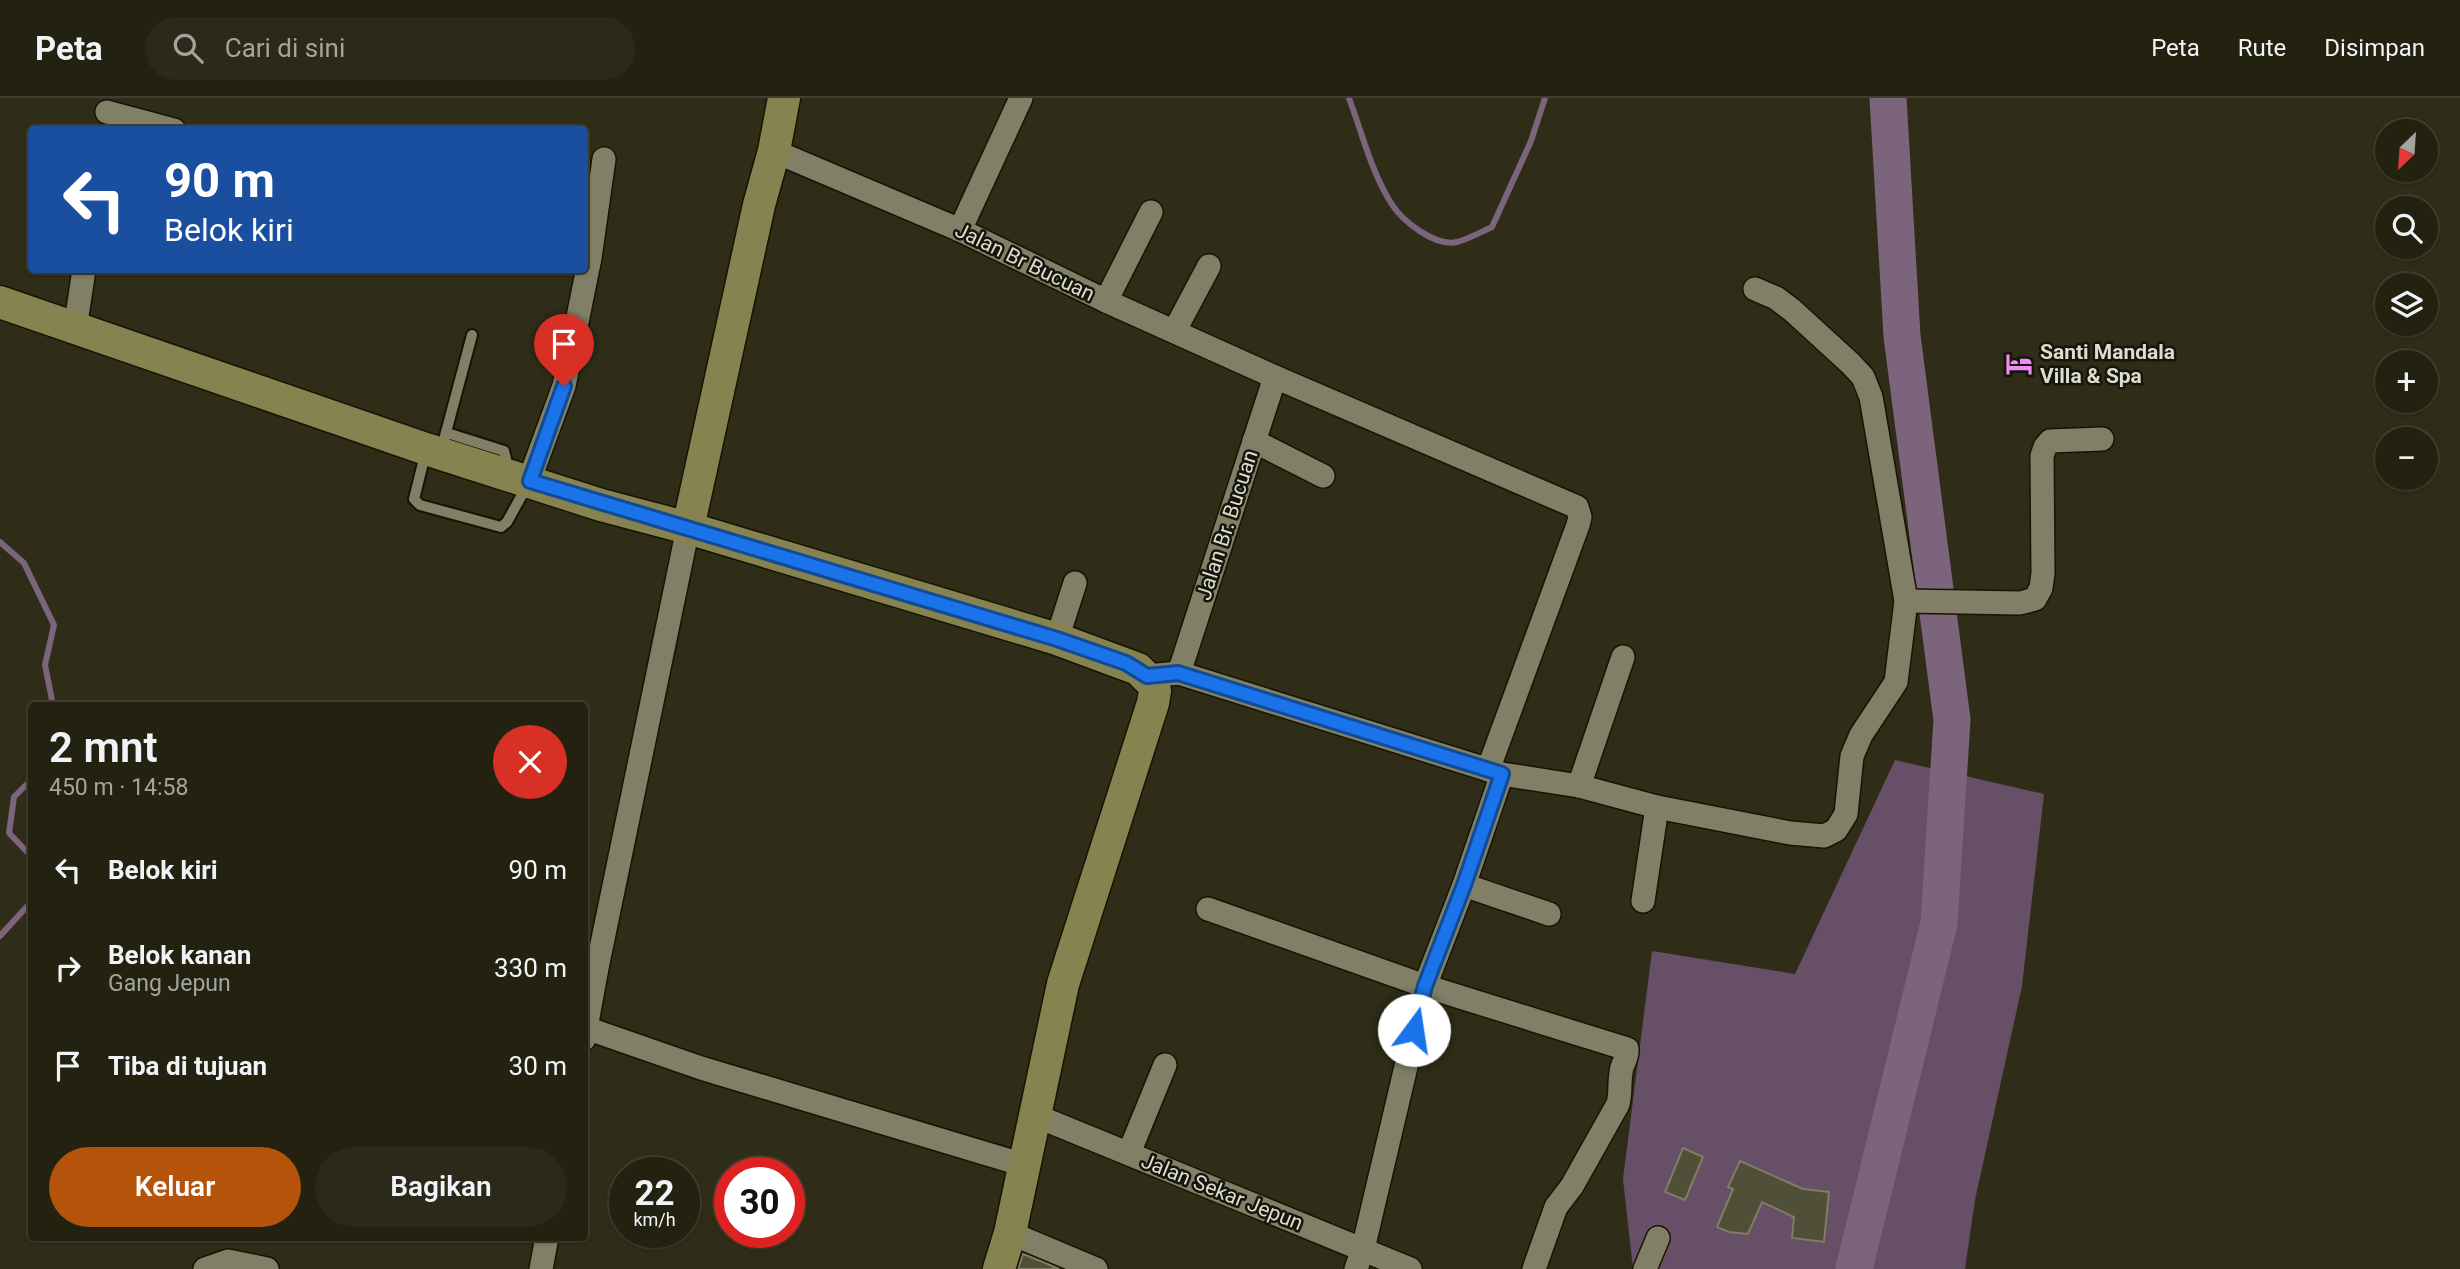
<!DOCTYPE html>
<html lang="id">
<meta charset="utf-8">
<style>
:root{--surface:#232211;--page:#2b2a1a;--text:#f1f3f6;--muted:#a3a49f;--line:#403f31;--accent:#b45309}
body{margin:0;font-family:Roboto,sans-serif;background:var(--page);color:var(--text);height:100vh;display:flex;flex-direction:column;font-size:26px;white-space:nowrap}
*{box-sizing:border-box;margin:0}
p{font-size:23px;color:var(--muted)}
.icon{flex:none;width:38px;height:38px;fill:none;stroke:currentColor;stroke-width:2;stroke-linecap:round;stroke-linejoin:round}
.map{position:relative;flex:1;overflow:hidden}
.sheet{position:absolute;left:28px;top:604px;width:560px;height:539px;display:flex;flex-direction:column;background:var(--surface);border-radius:7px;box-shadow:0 2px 5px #0004,0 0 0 2px var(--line)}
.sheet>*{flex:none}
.banner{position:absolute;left:28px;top:28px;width:560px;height:147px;border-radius:7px;box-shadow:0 2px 5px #0004,0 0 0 2px var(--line);background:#1a4fa0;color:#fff;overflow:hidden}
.needle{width:46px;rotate:205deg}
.buttons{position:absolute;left:2375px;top:21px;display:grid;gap:14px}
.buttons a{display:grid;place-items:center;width:63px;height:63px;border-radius:50%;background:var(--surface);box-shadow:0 2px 5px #0004,0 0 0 2px var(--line);font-size:35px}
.speed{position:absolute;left:609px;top:1059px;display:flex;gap:14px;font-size:35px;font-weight:700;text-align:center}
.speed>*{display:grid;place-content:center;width:91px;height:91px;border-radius:50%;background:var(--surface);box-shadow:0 2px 5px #0004,0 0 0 2px var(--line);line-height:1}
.speed small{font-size:18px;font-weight:400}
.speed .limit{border:10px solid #d22;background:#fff;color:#111}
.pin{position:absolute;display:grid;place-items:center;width:60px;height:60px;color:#fff;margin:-72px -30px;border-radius:50% 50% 50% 0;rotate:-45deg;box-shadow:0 0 7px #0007}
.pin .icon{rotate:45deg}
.me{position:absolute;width:77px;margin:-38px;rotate:14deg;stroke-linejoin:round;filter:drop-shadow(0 0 5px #0008)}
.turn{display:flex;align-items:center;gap:24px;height:147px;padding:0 21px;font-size:32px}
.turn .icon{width:91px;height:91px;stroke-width:2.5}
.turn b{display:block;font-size:49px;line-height:60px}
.round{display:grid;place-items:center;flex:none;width:74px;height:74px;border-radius:37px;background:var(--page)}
.summary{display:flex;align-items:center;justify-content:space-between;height:119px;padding:0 21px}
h1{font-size:42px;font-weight:600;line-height:52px}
.action{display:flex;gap:14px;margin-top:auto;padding:14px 21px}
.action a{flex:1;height:80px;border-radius:42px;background:var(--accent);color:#fff;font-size:28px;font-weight:600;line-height:80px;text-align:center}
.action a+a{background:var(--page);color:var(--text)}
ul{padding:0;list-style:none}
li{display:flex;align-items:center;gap:21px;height:98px;padding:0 21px}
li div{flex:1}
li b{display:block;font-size:26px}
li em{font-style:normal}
header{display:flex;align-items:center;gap:42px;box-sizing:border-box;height:98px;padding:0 35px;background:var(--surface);border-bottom:2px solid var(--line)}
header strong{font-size:33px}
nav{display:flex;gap:38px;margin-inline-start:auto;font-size:24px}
.search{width:490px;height:63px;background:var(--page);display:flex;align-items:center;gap:18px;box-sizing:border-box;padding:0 24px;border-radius:38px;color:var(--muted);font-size:26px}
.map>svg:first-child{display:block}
.forest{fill:#664f67}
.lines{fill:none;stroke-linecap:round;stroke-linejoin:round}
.stream{stroke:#7c647c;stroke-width:6}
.river{stroke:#7c647c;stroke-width:37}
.building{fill:#504f38;stroke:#7f7d65;stroke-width:2}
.lane-casing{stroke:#171502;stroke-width:14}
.street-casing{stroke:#171502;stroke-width:26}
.secondary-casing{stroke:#171502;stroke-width:35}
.lane{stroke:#818067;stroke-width:10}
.street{stroke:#818067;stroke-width:23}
.secondary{stroke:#868350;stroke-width:32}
.route-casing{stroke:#114b97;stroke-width:18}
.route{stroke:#1a73e8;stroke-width:12}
.labels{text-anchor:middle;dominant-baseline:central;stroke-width:5;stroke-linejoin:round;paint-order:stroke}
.street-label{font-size:21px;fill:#ddddcf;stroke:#16150c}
.poi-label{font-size:21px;font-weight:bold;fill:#ddddcf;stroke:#16150c;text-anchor:start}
</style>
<header>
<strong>Peta</strong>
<div class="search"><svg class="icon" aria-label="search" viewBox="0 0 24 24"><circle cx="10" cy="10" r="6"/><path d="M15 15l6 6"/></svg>Cari di sini</div>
<nav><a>Peta</a><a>Rute</a><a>Disimpan</a></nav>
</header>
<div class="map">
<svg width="2460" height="1171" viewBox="0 0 2460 1171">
<rect width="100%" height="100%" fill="#2f2d17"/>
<path class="forest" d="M1895,662l149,34 -22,192 -47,214 -10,69h-332l-10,-90 29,-228 143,23z"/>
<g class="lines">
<g class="stream">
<path d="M1349,0c13,35 22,73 42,105 11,18 44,44 66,39 12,-3 24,-10 35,-15l39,-86 14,-43"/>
<path d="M0,444l24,21 30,62 -9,40 8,40"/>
<path d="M32,681l-18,18 -5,36 23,24"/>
<path d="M0,838l32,-35"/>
</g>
<path class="river" d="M1854,1171l85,-346 13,-203 -50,-384 -14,-238"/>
</g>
<g class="building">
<path d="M1683,1050l20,9 -18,43 -20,-8z"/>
<path d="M1740,1063l63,28 26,3 -5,50 -32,-4 2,-21 -32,-15 -14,32 -19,-2 -12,-5 16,-38 -5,-2z"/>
<path d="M1023,1156l20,8 16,7h-41z"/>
</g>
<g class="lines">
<g class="lane-casing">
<g id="lane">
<path d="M447,335l57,18 2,8 -2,12"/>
<path d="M426,353l-12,48 6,6 81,22 6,-5 21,-38"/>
<path d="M441,353l31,-116"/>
</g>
</g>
<g class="street-casing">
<g id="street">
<path d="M107,14l67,18"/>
<path d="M774,53l186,79 146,71 169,76 302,130 3,10 -2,8 -90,245"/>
<path d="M960,132l61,-132"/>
<path d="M1106,203l45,-89"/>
<path d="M75,231l9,-59"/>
<path d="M1175,232l34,-64"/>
<path d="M1254,343l69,35"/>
<path d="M529,383l35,-95 26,-128 14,-99"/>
<path d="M1906,503l114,2 15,-4 6,-11 2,-15 -1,-117 3,-9 5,-6 52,-2"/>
<path d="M1057,541l18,-56"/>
<path d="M1179,575l96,-296"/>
<path d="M1147,578l32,-3 323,101 77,12 78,21 133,26 34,3 12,-6 10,-16 6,-58 9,-21 35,-53 10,-81 -35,-204 -8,-20 -12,-13 -59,-54 -16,-12 -21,-9"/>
<path d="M1579,688l44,-129"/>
<path d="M1464,787l85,29"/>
<path d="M1643,803l14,-94"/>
<path d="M1208,811l217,77 202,63c1,10 -6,15 -6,24 -2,11 0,20 -3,31l-46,82 -16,21 -22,62"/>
<path d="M586,930l115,40 323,97"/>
<path d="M584,941l13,-71 91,-440"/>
<path d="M1034,1017l376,154"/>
<path d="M1129,1055l36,-88"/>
<path d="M1010,1135l86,36"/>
<path d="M205,1171l23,-8 39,8"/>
<path d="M541,1171l6,-32"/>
<path d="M1356,1171l7,-20 62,-263 39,-101 38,-111"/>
<path d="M1645,1171l13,-31"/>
</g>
</g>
<g class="secondary-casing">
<g id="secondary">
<path d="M0,204l426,147 175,56 87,23 369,111 81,30 15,15 2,7 -2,12 -90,281 -53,249 -11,36"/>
<path d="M688,430l71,-323 15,-54 10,-53"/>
</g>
</g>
<use href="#lane" class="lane"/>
<use href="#street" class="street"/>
<use href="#secondary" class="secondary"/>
</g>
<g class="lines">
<g class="route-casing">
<path id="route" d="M564,288l-34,95 527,158 69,24 21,13 31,-3 324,101 -38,111 -39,101 -11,44"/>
</g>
<use href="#route" class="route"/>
</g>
<defs>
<g id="hotel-bare" transform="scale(2.1)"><path d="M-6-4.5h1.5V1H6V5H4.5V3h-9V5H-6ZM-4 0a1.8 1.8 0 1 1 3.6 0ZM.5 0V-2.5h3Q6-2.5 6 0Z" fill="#f08bf5" stroke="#16150c" stroke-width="2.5" paint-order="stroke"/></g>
</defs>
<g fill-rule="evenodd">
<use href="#hotel-bare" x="2019" y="266"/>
</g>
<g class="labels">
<g class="street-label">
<text transform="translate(1025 164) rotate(26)">Jalan Br Bucuan</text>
<text transform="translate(1227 427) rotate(-72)">Jalan Br. Bucuan</text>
<text transform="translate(1222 1094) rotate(22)">Jalan Sekar Jepun</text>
</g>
<g class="poi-label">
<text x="2040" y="254">Santi Mandala<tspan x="2040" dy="24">Villa &amp; Spa</tspan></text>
</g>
</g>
</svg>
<div class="buttons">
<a><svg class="needle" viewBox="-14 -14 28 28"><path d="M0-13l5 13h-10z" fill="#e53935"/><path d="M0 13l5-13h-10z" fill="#a3a49f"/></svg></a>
<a><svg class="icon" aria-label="search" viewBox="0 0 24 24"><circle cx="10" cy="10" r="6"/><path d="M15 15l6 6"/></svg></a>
<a><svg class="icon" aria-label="layers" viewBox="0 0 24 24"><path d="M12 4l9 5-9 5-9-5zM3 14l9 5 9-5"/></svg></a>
<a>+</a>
<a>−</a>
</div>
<div class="speed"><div>22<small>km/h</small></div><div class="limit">30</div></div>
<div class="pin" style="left:564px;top:288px;background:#d93025"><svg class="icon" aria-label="arrive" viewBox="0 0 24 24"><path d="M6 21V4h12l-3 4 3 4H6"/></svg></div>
<svg class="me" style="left:1414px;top:932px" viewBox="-20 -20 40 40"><circle r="19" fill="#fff"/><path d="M0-13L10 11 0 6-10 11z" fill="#1a73e8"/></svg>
<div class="banner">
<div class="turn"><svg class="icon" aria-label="left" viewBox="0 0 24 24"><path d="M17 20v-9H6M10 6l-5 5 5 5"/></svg><div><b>90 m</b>Belok kiri</div></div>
</div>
<section class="sheet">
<div class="summary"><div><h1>2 mnt</h1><p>450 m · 14:58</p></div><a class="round" style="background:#d93025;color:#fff"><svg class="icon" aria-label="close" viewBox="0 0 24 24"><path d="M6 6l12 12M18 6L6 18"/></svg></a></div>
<ul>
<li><svg class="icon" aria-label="left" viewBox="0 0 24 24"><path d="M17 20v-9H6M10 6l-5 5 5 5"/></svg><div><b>Belok kiri</b></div><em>90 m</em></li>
<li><svg class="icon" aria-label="right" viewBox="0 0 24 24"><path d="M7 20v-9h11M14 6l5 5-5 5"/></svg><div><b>Belok kanan</b><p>Gang Jepun</p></div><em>330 m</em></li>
<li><svg class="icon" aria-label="arrive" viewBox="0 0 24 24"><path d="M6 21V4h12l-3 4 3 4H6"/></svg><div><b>Tiba di tujuan</b></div><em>30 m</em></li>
</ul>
<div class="action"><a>Keluar</a><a>Bagikan</a></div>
</section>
</div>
